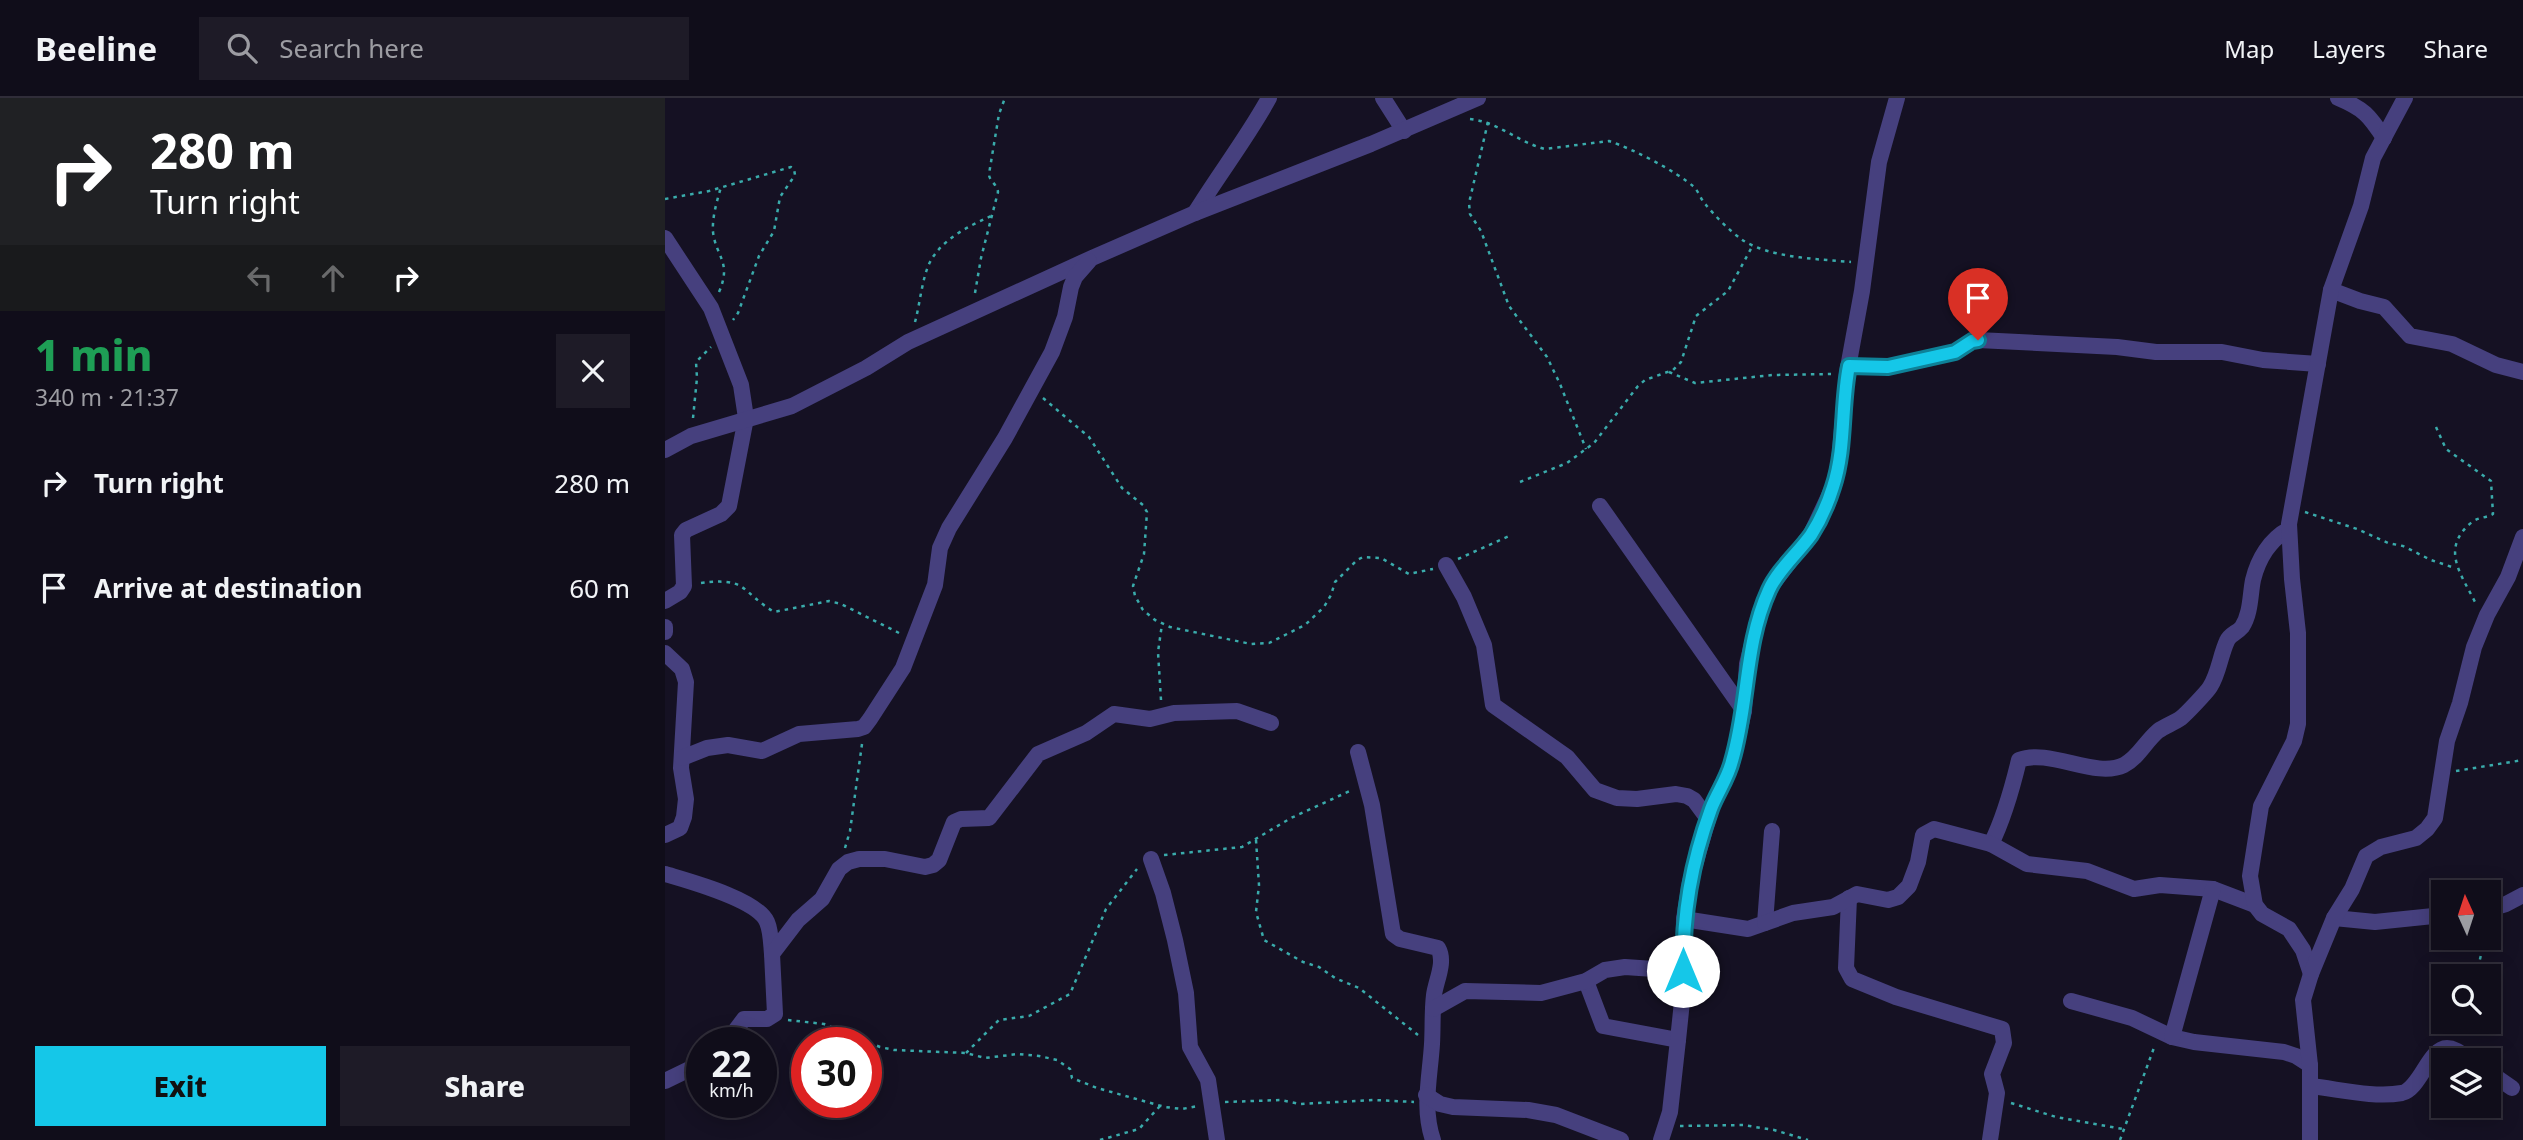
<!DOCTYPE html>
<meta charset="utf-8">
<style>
:root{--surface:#100d1a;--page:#1e1b27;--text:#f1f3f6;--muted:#9c9ca2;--line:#302d39;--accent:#15c7e8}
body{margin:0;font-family:"Noto Sans",sans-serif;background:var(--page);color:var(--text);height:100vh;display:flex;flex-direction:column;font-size:26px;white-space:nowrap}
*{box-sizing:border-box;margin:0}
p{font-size:23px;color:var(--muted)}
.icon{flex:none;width:38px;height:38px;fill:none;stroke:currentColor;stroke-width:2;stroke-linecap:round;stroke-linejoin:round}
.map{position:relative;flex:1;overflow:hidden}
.drawer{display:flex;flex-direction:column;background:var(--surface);width:665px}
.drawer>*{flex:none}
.guide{background:#202124;color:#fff;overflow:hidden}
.needle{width:46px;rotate:357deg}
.controls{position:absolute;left:1766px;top:782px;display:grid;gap:14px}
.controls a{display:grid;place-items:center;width:70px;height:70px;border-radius:0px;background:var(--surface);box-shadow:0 4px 18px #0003,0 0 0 2px var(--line);font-size:35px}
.speed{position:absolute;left:21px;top:929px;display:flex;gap:14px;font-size:35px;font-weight:700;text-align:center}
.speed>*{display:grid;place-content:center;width:91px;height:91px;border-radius:50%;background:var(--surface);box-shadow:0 4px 18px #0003,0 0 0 2px var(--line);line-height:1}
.speed small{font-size:18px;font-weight:400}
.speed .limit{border:10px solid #d22;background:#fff;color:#111}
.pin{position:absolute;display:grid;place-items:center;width:60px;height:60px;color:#fff;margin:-72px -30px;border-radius:50% 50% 50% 0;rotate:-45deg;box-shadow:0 0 7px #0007}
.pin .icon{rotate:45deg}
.me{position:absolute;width:77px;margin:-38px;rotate:0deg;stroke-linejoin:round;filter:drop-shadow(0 0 5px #0008)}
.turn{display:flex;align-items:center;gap:24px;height:147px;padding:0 35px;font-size:32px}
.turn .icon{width:91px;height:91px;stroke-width:2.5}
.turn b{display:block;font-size:49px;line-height:60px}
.lanes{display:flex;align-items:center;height:66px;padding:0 35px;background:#0003;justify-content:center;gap:35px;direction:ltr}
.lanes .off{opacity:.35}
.round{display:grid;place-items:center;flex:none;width:74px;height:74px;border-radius:0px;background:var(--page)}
.overview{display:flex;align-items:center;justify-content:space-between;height:119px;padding:0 35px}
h1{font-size:42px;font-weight:800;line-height:52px;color:#1e9e55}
.cta{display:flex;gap:14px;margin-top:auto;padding:14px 35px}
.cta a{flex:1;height:80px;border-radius:0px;background:var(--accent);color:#111;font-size:28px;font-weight:800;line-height:80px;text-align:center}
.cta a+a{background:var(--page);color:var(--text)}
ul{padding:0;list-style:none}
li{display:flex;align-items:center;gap:21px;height:105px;padding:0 35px}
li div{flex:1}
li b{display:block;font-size:26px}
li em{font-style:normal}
header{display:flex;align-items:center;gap:42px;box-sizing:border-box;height:98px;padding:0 35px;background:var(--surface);border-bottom:2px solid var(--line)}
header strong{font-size:33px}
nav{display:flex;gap:38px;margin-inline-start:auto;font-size:24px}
.search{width:490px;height:63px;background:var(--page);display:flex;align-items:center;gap:18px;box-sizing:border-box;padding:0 24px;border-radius:0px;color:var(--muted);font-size:26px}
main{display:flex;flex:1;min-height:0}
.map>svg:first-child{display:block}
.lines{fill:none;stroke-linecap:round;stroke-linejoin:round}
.path{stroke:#3aabab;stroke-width:2.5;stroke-dasharray:3.5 5;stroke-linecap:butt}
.minor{stroke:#46407e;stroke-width:16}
.route-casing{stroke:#0e8197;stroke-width:18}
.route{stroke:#15c7e8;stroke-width:12}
</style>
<header>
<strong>Beeline</strong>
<div class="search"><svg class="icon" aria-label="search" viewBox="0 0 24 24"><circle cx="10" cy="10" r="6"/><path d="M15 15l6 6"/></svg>Search here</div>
<nav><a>Map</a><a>Layers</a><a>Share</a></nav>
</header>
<main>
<section class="drawer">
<div class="guide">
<div class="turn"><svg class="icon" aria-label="right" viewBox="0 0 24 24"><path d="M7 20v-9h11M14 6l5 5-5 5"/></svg><div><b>280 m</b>Turn right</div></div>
<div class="lanes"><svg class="icon off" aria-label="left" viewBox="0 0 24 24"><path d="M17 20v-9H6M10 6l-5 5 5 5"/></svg><svg class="icon off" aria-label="ahead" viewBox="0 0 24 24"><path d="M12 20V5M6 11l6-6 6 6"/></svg><svg class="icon" aria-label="right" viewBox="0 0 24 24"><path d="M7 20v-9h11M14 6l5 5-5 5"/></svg></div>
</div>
<div class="overview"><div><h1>1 min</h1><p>340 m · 21:37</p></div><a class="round"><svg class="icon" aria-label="close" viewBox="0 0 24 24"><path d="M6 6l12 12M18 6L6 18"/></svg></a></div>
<ul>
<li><svg class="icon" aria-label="right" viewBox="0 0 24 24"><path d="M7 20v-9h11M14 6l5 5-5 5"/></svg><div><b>Turn right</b></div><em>280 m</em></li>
<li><svg class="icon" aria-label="arrive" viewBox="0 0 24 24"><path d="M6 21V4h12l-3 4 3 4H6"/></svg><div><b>Arrive at destination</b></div><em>60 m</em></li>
</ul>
<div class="cta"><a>Exit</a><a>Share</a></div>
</section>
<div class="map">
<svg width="1858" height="1042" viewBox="0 0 1858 1042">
<rect width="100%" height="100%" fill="#151123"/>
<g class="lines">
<g class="path">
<path d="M805,21c28,3 48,23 75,30l64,-8c24,8 67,30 85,46 5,5 7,13 12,18 9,11 23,25 35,34 27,19 77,20 110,23"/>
<path d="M823,24l-19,81 1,11 11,17 28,75 38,51 13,27 26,65"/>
<path d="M0,101l44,-8 82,-24 3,2 1,6 -15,22 -6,34 -15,25 -21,57 -5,7"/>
<path d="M54,194c13,-30 -3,-35 -6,-60 -1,-15 4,-31 8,-45"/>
<path d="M310,195l6,-35 17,-66c-1,-8 -9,-11 -9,-18l10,-60 6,-16"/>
<path d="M250,224c5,-18 7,-44 15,-60 12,-23 39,-36 61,-46"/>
<path d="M1004,274l26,11 78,-8 58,-1"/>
<path d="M378,300l46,39 33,51 21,17 4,7 -3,42 -11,32 2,10 8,14 12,10 15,7 81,17 18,-1 36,-18 19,-18 7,-12 4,-13 22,-22 6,-3 18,1 28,16 24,-5"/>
<path d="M28,320l4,-40 -1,-16 15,-15"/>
<path d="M1771,329l10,22 45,32 2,33c-7,4 -14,3 -21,8 -33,27 -10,53 4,82"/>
<path d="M855,384l47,-19 27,-20 44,-57 7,-6 28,-10 8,-8 15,-46 32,-25 25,-46"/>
<path d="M1640,414l52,17 31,14 15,3 28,14 24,8"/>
<path d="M793,461l51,-23"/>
<path d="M36,485c47,-6 39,8 73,29l55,-11 12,3 58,29"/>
<path d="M496,602l-3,-48 4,-28"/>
<path d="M1791,673l67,-11"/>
<path d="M591,742l3,45 -3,27 8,28 39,22 16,5 16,11 24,10 59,47"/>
<path d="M180,750l5,-17 12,-87"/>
<path d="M499,757l78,-8 49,-29 61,-28"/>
<path d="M1811,878l9,-38"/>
<path d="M123,922l36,4 56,23 14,3 72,3 19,5 33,-4 21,2 18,4 13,9 2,9 25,10 68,19 17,2 16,-3"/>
<path d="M1782,934l4,-10"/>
<path d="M301,955l33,-33 30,-4 41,-22 36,-85 31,-40"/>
<path d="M560,1004l56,-2 19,4 74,-4 40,2"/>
<path d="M1346,1005l45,14 67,12"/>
<path d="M1015,1028l63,-1 31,5 34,10"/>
<path d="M435,1042l39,-11 22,-24"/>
<path d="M1455,1042l35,-95"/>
</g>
<g class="minor">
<path d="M718,0l21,33"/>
<path d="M1673,0c26,11 31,17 46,40"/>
<path d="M530,115c24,-39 52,-75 74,-115"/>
<path d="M0,140l46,70 30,77 5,33 -17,88 -8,8 -35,16 -4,5 2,51 -4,6 -15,9"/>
<path d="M1666,192l29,11 24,6 26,29 42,8 44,21 27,7"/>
<path d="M1184,268l39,1 67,-15 17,-11 6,-1 139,7 39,5h66l41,8 55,4"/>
<path d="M0,352l26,-14 101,-30 74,-38 42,-26 184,-84 103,-45 176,-69 107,-46"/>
<path d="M935,408l144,205"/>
<path d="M781,467l18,32 20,48 9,60 74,52 28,33 22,8 20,1 39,-5 11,2 7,4 14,19"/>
<path d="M0,529v5"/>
<path d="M0,555l17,16 4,13 -5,86 5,31 -2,18 -4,11 -15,7"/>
<path d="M693,654l14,53 21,129 7,5 38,9c8,14 -2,32 -4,47 -2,16 -1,33 -2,49 -2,33 -10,64 1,96"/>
<path d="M17,660l25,-10 21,-3 34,6 37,-17 59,-5 6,-2 6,-8 33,-51 32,-83 5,-37 9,-20 56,-90 47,-86 13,-35 6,-30 4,-10 14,-16"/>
<path d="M1326,746c13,-26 21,-55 28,-84 31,-12 76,19 105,5 15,-8 21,-23 34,-34 7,-5 16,-8 23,-13 5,-4 26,-26 29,-31 9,-14 10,-31 17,-46 3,-7 10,-8 15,-14 9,-14 8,-32 11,-47 5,-21 17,-41 36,-51"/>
<path d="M486,761l12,34 12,47 11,53 4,54 18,33 9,60"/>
<path d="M0,776c23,7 92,25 102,48 4,9 4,22 5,32"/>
<path d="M1184,800l-3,70 6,11 44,18 106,32 2,14 -12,31 5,19 -7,47"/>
<path d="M1824,811l17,-5 17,-9"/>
<path d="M1669,820l41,4 68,-7"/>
<path d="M1019,821l64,10 17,-6 7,-92"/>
<path d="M1100,825l28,-10 40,-6 24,-13 31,6 10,-3 11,-11 9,-24 5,-27 11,-6 57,15 36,20 60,7 47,18 26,-4 53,4 42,16"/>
<path d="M1646,876l-8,-24 -14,-21 -27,-15 -7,-9 -5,-29 11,-70 33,-65 4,-17v-91l-6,-54 -3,-55 42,-234 30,-84 12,-48 32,-60"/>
<path d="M921,883l17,45 75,14"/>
<path d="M1406,903l61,17 40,19 22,5 90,10 12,4 14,9"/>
<path d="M768,911l32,-18 76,2 45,-12 19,-11 20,-3 58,4"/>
<path d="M1507,939l41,-148"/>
<path d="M61,945l18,-24h23l8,-5 -3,-60 26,-34 24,-21 17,-30 9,-7 11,-3h26l40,8 8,-2 6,-5 15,-38 7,-3 28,-1 49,-64 48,-21 28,-19 36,5 24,-6 63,-2 34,12"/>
<path d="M1824,974l23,16"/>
<path d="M0,983l37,-18"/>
<path d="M1645,988c29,3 63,12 92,7 18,-4 27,-45 45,-45 9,0 17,8 24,12"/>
<path d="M761,997l14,9 13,3 75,3 28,5 65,25"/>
<path d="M996,1042l9,-28 8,-72 5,-48 1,-73 6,-37 21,-73 21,-46 12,-52 3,-47 13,-52 11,-26 40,-52 23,-49 5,-23 8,-89 15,-82 17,-129 18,-64"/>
<path d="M1645,1042v-75l-7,-65 8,-26 23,-56 18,-29 14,-33 15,-9 35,-9 11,-9 8,-11 12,-77 13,-38 14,-56 13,-32 21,-38 15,-40"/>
</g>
</g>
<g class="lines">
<g class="route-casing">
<path id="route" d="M1018,873c0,-58 8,-107 28,-162 6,-16 17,-31 21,-48 17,-57 12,-116 37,-171 9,-20 29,-37 42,-55 9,-14 17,-32 22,-48 13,-39 8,-82 16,-121l39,1 67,-15 17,-11 6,-1"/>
</g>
<use href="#route" class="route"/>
</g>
</svg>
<div class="controls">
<a><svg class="needle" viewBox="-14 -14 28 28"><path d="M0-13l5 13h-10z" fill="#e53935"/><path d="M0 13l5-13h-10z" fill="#9c9ca2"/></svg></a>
<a><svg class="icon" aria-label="search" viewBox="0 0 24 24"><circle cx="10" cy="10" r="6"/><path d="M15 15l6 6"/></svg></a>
<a><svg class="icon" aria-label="layers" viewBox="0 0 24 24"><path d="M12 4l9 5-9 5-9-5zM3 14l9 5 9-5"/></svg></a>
</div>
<div class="speed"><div>22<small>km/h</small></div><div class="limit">30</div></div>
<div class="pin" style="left:1313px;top:242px;background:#d93025"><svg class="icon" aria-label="arrive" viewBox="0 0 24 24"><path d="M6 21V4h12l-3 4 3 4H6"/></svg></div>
<svg class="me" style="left:1018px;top:873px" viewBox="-20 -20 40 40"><circle r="19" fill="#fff"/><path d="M0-13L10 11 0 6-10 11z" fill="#15c7e8"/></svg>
</div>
</main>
